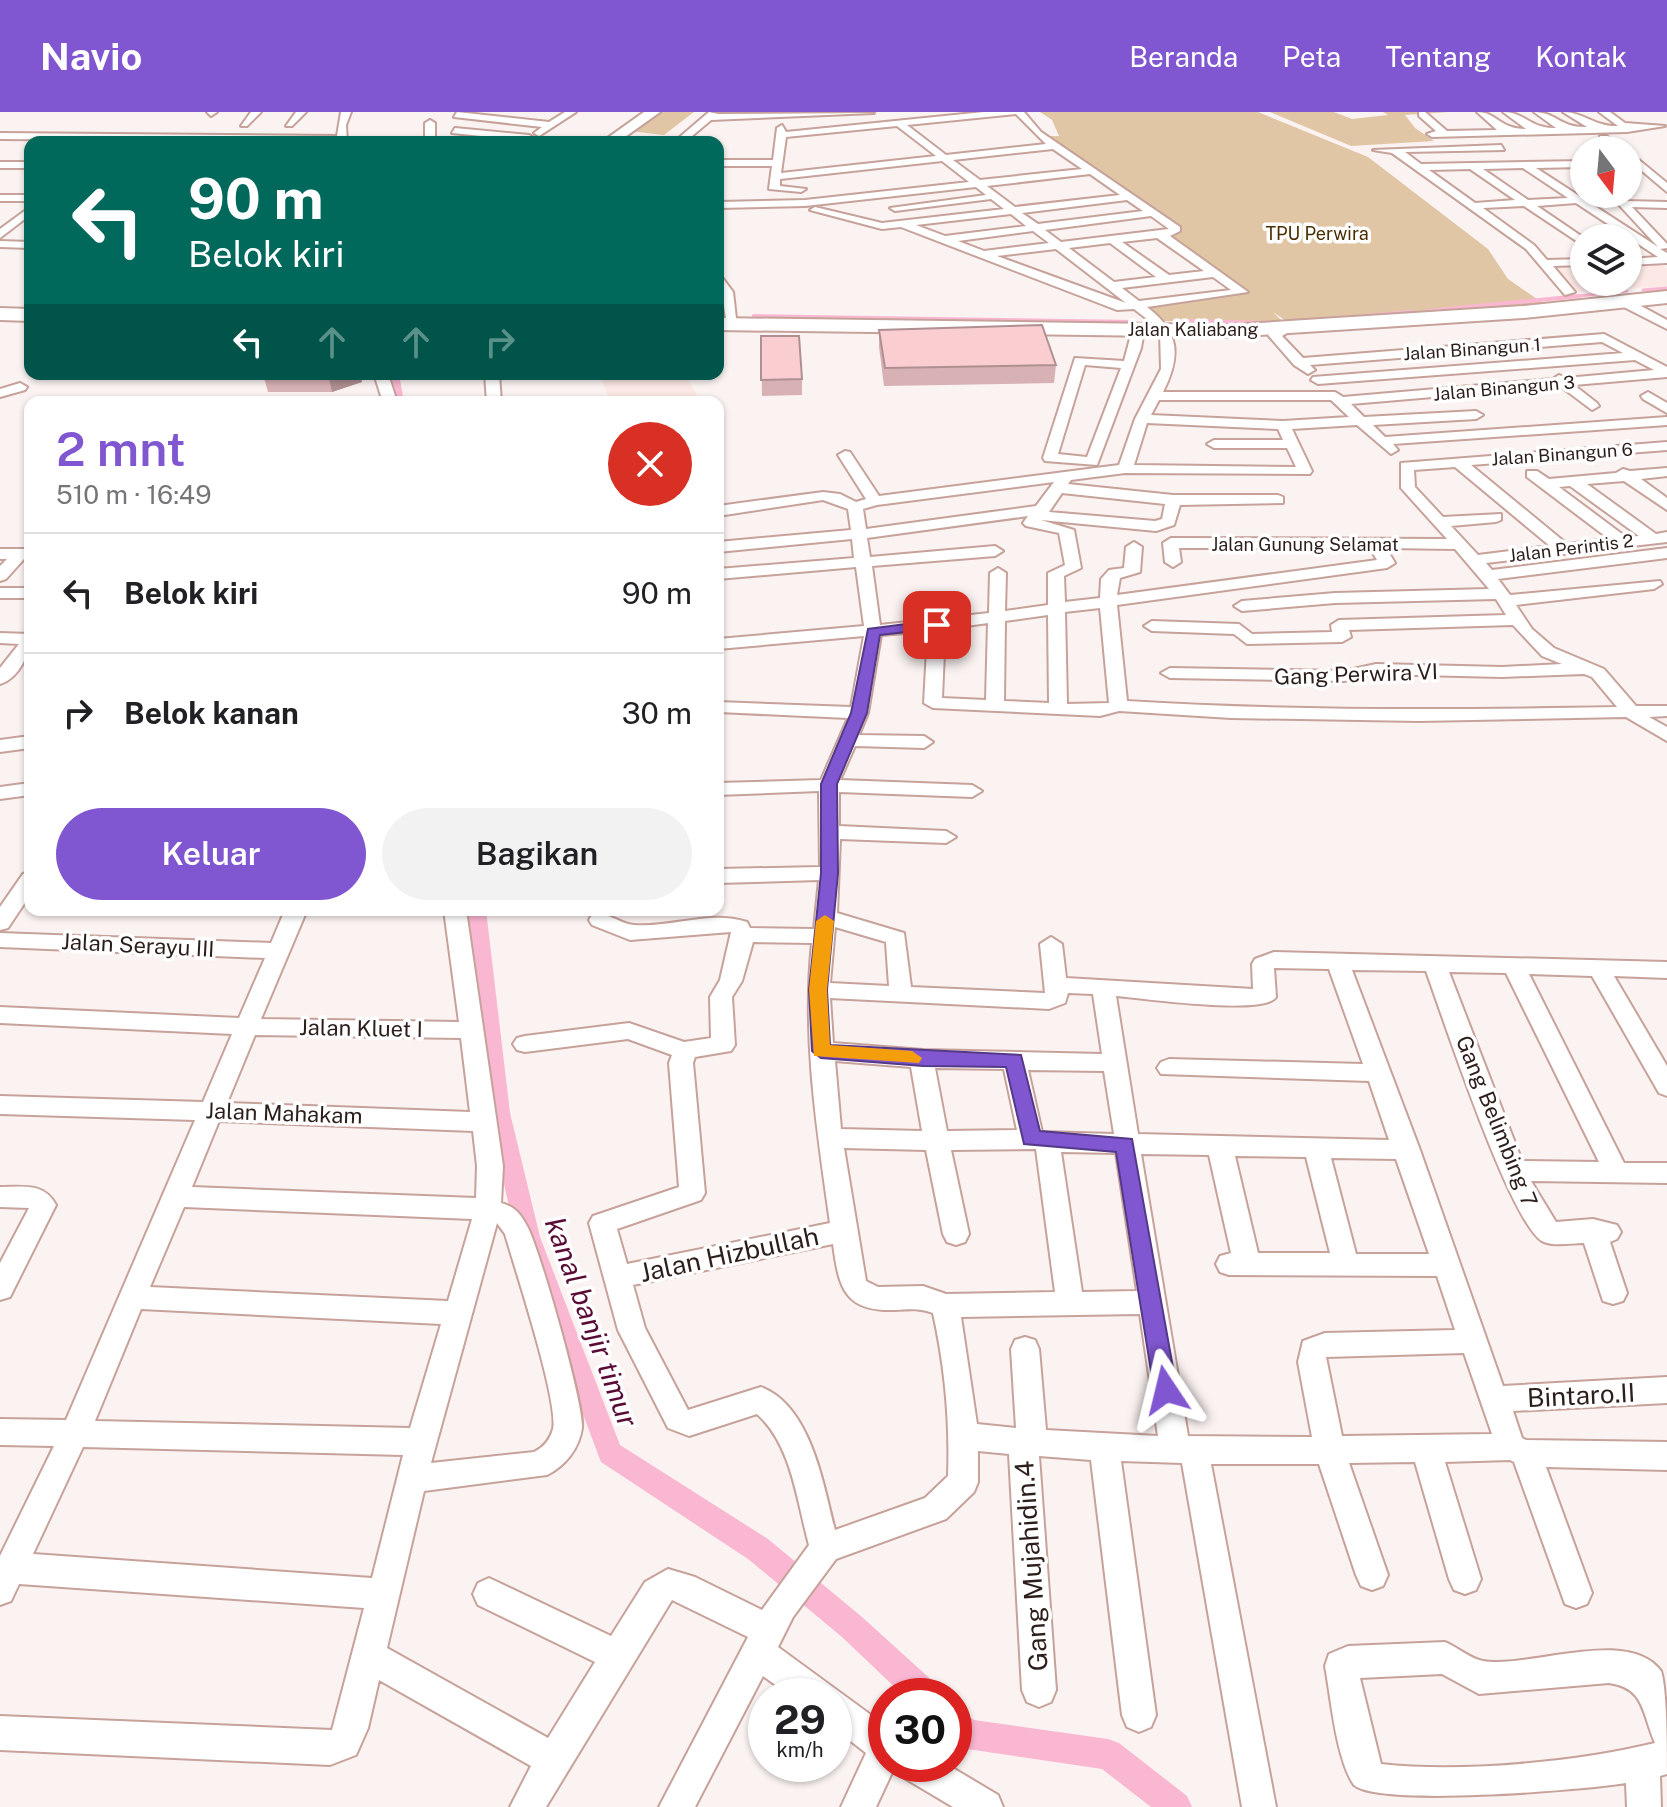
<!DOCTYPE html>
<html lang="id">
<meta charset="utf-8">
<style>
:root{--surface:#fff;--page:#f2f2f2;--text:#202124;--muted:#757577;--line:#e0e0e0;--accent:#8157d1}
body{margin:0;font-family:"Public Sans",sans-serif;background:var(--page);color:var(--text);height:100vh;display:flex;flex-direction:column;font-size:30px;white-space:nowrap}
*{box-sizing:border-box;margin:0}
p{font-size:26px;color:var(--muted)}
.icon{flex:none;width:44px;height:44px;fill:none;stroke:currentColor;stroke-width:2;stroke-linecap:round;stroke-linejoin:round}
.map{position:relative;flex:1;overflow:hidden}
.side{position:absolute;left:24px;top:284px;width:700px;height:520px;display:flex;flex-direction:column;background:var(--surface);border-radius:16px;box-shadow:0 2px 6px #0004}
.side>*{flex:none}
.guide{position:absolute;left:24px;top:24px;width:700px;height:244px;border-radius:16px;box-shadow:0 2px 6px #0004;background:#00695c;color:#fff;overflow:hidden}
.needle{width:52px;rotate:164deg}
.fabs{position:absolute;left:1570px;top:24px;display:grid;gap:16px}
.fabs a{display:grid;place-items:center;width:72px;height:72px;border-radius:50%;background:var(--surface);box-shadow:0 2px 6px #0004;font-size:40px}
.speed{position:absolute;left:748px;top:1566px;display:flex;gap:16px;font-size:40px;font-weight:700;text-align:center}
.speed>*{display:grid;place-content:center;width:104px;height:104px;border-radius:50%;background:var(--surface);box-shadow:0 2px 6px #0004;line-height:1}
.speed small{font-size:20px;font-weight:400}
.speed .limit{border:12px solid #d22;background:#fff;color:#111}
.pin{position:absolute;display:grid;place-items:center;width:68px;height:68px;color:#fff;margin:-34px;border-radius:16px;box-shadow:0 4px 12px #0006}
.me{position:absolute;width:88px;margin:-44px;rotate:350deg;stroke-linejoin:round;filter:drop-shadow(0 0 6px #0008)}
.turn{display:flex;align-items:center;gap:28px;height:168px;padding:0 32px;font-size:36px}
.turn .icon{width:104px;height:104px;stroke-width:2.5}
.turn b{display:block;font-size:56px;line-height:68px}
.lanes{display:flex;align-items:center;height:76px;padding:0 32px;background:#0003;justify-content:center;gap:40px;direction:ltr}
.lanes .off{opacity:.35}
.round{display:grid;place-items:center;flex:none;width:84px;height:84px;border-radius:42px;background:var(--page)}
.headline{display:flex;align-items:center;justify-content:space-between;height:136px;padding:0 32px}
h1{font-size:48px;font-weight:600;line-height:60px;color:var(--accent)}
.primary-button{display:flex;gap:16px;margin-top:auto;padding:16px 32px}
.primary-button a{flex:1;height:92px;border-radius:48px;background:var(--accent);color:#fff;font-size:32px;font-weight:600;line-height:92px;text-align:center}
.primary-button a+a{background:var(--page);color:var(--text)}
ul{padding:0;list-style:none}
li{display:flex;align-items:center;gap:24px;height:120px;padding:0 32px;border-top:2px solid var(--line)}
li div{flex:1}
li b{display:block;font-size:30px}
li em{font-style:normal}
header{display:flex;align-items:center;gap:48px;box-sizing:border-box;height:112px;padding:0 40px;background:var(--accent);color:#fff}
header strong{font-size:38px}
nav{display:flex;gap:44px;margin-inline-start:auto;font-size:28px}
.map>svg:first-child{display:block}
.built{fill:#fce8e4}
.green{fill:#e1c6a6}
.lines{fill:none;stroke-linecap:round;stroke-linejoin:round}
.stream-far1{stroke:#fab7d1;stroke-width:3}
.stream{stroke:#fab7d1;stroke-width:4}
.canal{fill:#fab7d1;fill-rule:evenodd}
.street-casing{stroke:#c6a29a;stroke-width:4}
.secondary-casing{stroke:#c6a29a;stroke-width:4}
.primary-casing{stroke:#c6a29a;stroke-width:4}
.street{fill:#fff;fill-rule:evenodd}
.secondary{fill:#fff;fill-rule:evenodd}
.primary{fill:#fff;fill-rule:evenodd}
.wall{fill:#d7b1b4}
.shaded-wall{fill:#af9092}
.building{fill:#faced1;stroke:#af9092;stroke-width:2}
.route{fill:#8157d1;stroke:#543988;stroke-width:2}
.slow{fill:#f59e0b}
.labels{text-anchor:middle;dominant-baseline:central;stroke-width:7;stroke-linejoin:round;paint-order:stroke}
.far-park-label{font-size:18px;fill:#4a2e02;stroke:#fff}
.far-street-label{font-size:18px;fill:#2c1e1b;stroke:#fff}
.street-label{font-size:22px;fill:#2c1e1b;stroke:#fff}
.near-street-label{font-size:26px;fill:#2c1e1b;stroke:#fff}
.near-water-label{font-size:28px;font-style:italic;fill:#580b34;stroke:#fff}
</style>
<header>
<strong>Navio</strong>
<nav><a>Beranda</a><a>Peta</a><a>Tentang</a><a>Kontak</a></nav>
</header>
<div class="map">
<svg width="1667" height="1695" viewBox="0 0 1667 1695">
<rect width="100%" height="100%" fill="#fbf3f2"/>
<g class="built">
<path d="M1552,153h32v17h44v-17h33l6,4v17l-89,6z"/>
<path d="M599,262h86l15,26 -89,2z"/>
</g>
<g class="green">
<path d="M656,0h38l-30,23 -35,-4z"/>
<path d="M1040,0h218l110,45 120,92 20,30 39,27 -255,19 -19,-13 10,10 -124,-1 -21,-15 104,-14 -75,-53 15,-10 -144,-93h21l-7,-16z"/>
<path d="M1270,0h64l18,7 36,-4 -5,-3h66l-44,3 10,13 19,13 -83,5z"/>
</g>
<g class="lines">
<g class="stream-far1">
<path d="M1643,178l24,-2"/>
<path d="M1559,186l68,-7"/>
</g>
<g class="stream">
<path d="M1428,199l151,-15"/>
<path d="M754,204l381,6"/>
<path d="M1342,206l69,-6"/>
<path d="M1186,209l85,2"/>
</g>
<g class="canal">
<path d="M387,262h12l5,28h-12z"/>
<path d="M466,798h20l24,203 30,124 80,208 148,94 94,78 75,68 4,11h-37l-62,-59 -94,-78 -147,-97 -85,-225 -28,-124z"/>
<path d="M954,1595l20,13 134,19 11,4 68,53 5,11h-41l-49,-38 -135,-20 -11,-4z"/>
</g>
<g class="street-casing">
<g id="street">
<path d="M207,0h10l-6,4z"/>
<path d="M251,0h10l-14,14h-6z"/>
<path d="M296,0h10l-14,14h-6z"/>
<path d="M341,0h10l-5,13 1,17 -347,-3v-6l337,3z"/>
<path d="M457,0l92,10 16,-10h11l-37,24 -5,-3 8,-6 -88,-10z"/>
<path d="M709,0l9,2 156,-1 -163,7 -26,22h-11z"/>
<path d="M984,0h40l17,20 139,95v4l-10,5 78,56 -101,15c33,25 34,49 16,85h172l8,5 210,-18 6,-4 7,3 88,-8 -19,-10 -317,24 -7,-4 2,-3 310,-24 -21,-11 -292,23 5,5 -7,4 -14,-9 -26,-30 21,-11 6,4 -13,8 21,22 301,-24 63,33v10l-93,8 23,18 2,3 -7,4 -32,-24 -209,18 13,13 112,-6 7,4 -7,4 -103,6 12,12 282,-20v8l-274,19 5,6 -7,4 -34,-29 -65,4 20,42 -2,3 -185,-1 -54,7 -3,4 105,11h105l5,2v6l-103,2 -6,20 -18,6 -115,-11 33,10 7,38 -17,8 1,26 35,-4 1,-19 8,-9 15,-2 2,-21 8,-5 8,5 -2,25 -20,6 -3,17 260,-35 -7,-12h-191l2,14 -8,5 -8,-5 -2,-19 8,-5 276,1 -46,-51v-25l266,-21v8l-196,15 96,79 42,-5 -82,-62v-6h10l12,8 67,-6 7,-4 7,2 37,-3v8l-26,3 26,19v12l-43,-29 -37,3 69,50 11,-2v10l-181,21 6,7 175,-22v10l-169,21 12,16 150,-14 2,3 -8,5 -138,16 16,24 22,19 50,21 32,37h31v10l-18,1 18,10v14l-41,-24 -207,4 -188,-3 -112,-7 -19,5 -167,-8 -9,-5 4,-72 -47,4 -13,78 -9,22 65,1 9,6 -9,6 -69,-2 -15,34 132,5 10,6 -10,6 -133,-5v34l107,5 10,6 -10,6 -106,-4 -3,74 67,20 7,54 134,6 -5,-49 11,-7 11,7 4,34 187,11 -1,-25 3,-5 19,-7 393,10v16l-53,-2 53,90v30l-8,-3 -67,-117 -63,-2 95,189h43v20l-136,-2 25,41 37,-3 24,6 4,7 -4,7 -7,3 17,51 -4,8 -10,3 -10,-3 -19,-58c-12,0 -32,4 -42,-2 -33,-21 -99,-224 -116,-270l-74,-1 68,180 83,236 164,-9v26l-154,8 9,27 4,2 141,2v28l-121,-3 46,126 -5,11 -11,4 -11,-4 -51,-142 -4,-2 -65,2 36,117 -5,11 -11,4 -11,-4 -5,-11 -34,-117 -66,1 39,112 -5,11 -11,4 -11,-4 -5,-11 -37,-111h-108l65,343h-34l-60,-344 -61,-2 35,254 -5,12 -12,5 -12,-5 -5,-12 -31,-255 -52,-4 17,234 -5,12 -12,5 -12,-5 -5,-12 -13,-236 -31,-3v31l-4,10 -28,27 -110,40 -43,58 -15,30 108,79v38h60l52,31 5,12h-50l-52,-31 -5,-12 -20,43h-35l25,-54 -32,-25v-32h-43l-28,-20 -68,131h-36l89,-170 -76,-37 -126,207h-36l21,-41 -152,-86 -11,48 -12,27 -26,10 -330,-15v-34l332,14 32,-122 -345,-24 -8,17 -11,4v-49l54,-110 -54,-1v-26l66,1 129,-300 -195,-6v-18l203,6 29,-68 -232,-11v-16l239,11 26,-60 -265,-11v-14l271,10 14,-33h22l-46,109 198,3 -15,-112h22l37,256 -2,37c14,4 19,10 26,23 12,20 58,183 55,202 -3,21 -17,38 -35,47l-123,16 -37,157 161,90 47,-76 -117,-57 -5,-11 5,-11 11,-5 122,58 34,-54 23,-13 27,8 67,33 47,-65c-12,-43 -17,-100 -52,-131l-68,22 -21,-8 -50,-98 -29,-107 4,-7 86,-29 -10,-124 3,-8 -44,-16 -103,13 -8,-2 -4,-6 4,-6 8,-2 104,-13 55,19 27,-4 -1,-41 10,-17 11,-48 -101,8 -38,-15 -3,-5 3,-5c17,-4 27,9 42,10 38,3 75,-15 113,-3l3,6 64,1 5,-49 -101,3v-14l102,-2 -1,-76 -101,4v-12l103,-3 27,-62 -130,-6v-10l133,5 13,-71 -146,13v-10l146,-13 -8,-59 -138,12v-10l136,-11 -2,-19 -134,13v-10l133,-12 -3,-21 -25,-9 -105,16v-10l105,-14 17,2 16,8 10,-3 -28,-44 7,-4 5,1 29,44 240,-31 16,-46 26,-50 -1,-37 -4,-6 -22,-17 -17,1 -216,-83 -19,2 -72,-19 5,-3 67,16 122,-14 -13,-10 -96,12 -5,-3 96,-13 -10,-8 -171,19 -87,2v-6l87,-2 164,-18 -27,-21 -162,18v7l26,3 -5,3 -32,-3 3,-23h-54v-6h55l4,-32 5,-3 4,7zM1016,2l30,30 -100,11 -39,-30zM897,14l39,30 -155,17 5,-36zM1053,37l29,20 -102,11 -27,-20zM1090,62l30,21 -105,12 -28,-21zM1127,88l16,11 -105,13 -16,-11zM1011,102l15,12 -81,10 -29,-11zM1151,104l18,13 -108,13 -16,-12zM1033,119l16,12 -65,8 -26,-10zM1157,126l47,33 -35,4 -47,-33zM1110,131l46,34 -42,5 -45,-34zM1056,137l70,54 -129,-47zM1213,165l18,13 -92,11 -17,-13zM1159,288h172l18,17 -66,4 -132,-6zM1147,311l131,6 5,11h-69l-7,4 7,4h73l9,19 -162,-2zM1455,355l95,79 -72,9 -27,-29 45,-4 5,-2v-6l-58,3 -28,-30 -1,-17zM1054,370l-18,24 -170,23 -3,-20 14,-4zM1570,374l69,50 -13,1 -67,-50zM1062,381l103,11 -3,15 -7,2 -106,-9zM1028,404l-5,7 3,3 33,7 6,32 -17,8v32l-43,6 1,-38 -8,-5 -8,5 -1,40 -109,12 -8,-59 123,-10 8,-5 -8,-5 -125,11 -3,-19zM1386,436l69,1 34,40 -154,4 -93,8 -8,5 8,5 93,-8 161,-4 10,16 -167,5 -8,5 1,7 -80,2 -13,-10 -87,-3 -8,5 8,5 82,3 13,10 95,-2 9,-5 -2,-7 164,-5 29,31 20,8 -60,3 -126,-3 -32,7 -174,-3 -9,5 9,5 174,3 32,-7 126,3 82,-3 8,3 25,30c-164,3 -327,4 -490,-6l-10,-96 270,-37 8,-5zM1100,496l9,95 -42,1 -2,-92zM1048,503l1,88 -45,-2 1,-80zM988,511l-2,77 -44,-2 3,-69zM835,815l51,15 3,44 -59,-3zM753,830l59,1c-10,94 5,187 18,280l-203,41 -10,-35 84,-29 4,-7 -12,-130 2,-6 36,-6 4,-6 -3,-48 10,-16zM1274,856l55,1 34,95 -194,-5 -8,3 -4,6 4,6 208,7 20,59 -251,-6 -22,-138c25,2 149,20 160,1zM1449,860l57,1 93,189 -77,-1zM1068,881l25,1 9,60 -179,-4 -90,-7 -3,-45 219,11 16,-6zM255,923l206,3 9,74 -243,-9zM835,949l76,6 11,64 -81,-2zM935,956l69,1 13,61 -70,1zM1028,958l76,1 10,63 -72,-2zM219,1009l254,10 4,35 -1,32 -284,-11zM844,1036l82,2 17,84 4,8 9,3 9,-3 4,-8 -18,-84 85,-1 19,143 -109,2 -23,-8 -45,1 -12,-6zM1061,1040l55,1 21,138 -55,1zM1141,1042l68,1 22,98 -11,3 -4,8 4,8 9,3 208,1 18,54 -130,3 -22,8 -5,21 14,75 -124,-1zM1235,1044l71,1 24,96h-72zM1331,1046l65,1 33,95h-73zM184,1095l288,12 -24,82 -298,-14zM497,1111l8,11c10,35 54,168 48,195 -3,11 -9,18 -19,23l-103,11zM833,1132c6,44 11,68 63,66 14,-1 24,-2 37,3 12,54 17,108 15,163l-23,22 -90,32c-12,-46 -24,-124 -74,-143l-73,23 -43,-82 -12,-43zM141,1197l300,15 -31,104 -315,-7zM1140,1202l18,122 -112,-6 -7,-81 -4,-9 -10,-3 -10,3 -4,9 5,79 -39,-4 -16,-107zM1464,1241l28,81 -150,2 -16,-79zM83,1335l320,8 -31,123 -339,-24z"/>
<path d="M1419,0h6l22,19 50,-1 -20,-18c20,0 22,17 49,17l-23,-17c22,0 27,17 53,16l-22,-16c22,0 26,16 53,15l-24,-15c21,0 31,15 55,14l-19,-14h11l15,11 40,3 -38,6 -195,5 -5,-3 9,-3 -17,-15z"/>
<path d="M430,8l5,3v19h-10v-19z"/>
<path d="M455,16l74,7 5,3 -5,3 -77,-8z"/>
<path d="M1600,24h6l23,14h-12l-17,-10z"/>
<path d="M1501,33l3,5 -99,2 16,12 163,-3v6l-48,1 122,79 -49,-53h11l6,7 41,1v6l-35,-1 35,37v4l-7,1 7,4v10l-39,2v-6l30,-2 -82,-54 -39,3 47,32v8l-60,-40 -41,2 51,37 13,15 37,-1v6l-31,1 22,26 -10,3 -39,-46 -134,-96 -19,-3zM1523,56l45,30 -40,2 -45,-31zM1470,57l45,31 -40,3 -46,-33z"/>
<path d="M1639,48l28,23v9l-32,-27z"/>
<rect x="0" y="50" width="30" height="6"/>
<rect x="0" y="83" width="30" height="6"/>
<path d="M30,95v8l-30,23v-9z"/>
<path d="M0,129l30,1v6l-30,-1z"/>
<path d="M718,160l15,20 4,35 -10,-3z"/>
<path d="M1620,187h8l39,21v9l-47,-24z"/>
<path d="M1138,215l6,4 -3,17 -44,117 -52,-4 -2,-3 32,-100 49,3 8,-30zM1085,253l36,3 -34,89 -29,-3z"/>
<path d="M374,262h14l9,28h-14z"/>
<path d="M485,262h14l2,28h-14z"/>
<path d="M20,271l7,4 -2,3 -25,7v-8z"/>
<path d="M1648,280l19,11v10l-24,-14 -2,-3z"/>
<path d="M0,437h30v10h-6l-18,20 -6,2v-15l7,-7h-7z"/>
<rect x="0" y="476" width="30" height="10"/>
<path d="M0,521l30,1c0,19 -10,44 -30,50v-16l19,-24 -19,-1z"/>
<path d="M30,624v12l-30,4v-12z"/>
<path d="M30,671v12l-30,4v-12z"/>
<path d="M30,760v23l-22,33 -8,2v-23l23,-33z"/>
<path d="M0,1075c22,0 44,-5 56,18l-46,92 -10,3v-37l29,-55 -29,-1z"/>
<path d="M1445,1530c12,5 26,17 38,19 45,8 145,-35 178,10 6,18 6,80 6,103l-7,2 1,31h-34l-1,-24c-43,7 -247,24 -272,2 -18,-26 -23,-87 -29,-119l4,-12 19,-8zM1442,1562l37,20 130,-11c36,5 33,30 46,60 -78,19 -194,30 -274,21l-21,-86z"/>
</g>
</g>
<g class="secondary-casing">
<path id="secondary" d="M644,0h16l-42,30h-16z"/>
</g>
<g class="primary-casing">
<g id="primary">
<path d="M1667,179v12l-144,15 -295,19 -510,-7v-12l510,7 295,-19z"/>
<path d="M0,196l30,1v12l-30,-1z"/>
</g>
</g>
<use href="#street" class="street"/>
<use href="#secondary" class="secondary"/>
<use href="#primary" class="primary"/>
</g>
<g class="wall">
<path d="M879,218l177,35 -2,18 -170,3 -5,-39z"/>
<path d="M761,224l41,43v16l-40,1z"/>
<path d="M263,262h97l2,8 -30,10h-64z"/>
</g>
<path class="shaded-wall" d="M328,262h32l2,8 -30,10z"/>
<g class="building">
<path d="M1042,213l14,40 -171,3 -6,-38z"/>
<path d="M761,224h38l3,43 -41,1z"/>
</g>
<path class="route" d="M937,508l7,5 -2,3 -62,7 -13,78 -30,71 1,89 -11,117 3,55 191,10 19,76 92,8 45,251 -3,7 -8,3 -9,-3 -3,-7 -38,-238 -92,-8 -18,-77 -83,-1 -102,-8 -9,-7 -3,-61 12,-117v-89l30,-71 17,-84z"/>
<path class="slow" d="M825,803l9,6 -7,69 3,55 82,6 10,7 -3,5 -105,-7 -5,-66 7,-69z"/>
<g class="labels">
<g class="far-park-label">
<text x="1317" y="121">TPU Perwira</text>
</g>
<g class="far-street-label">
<text x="1193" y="217">Jalan Kaliabang</text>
<text transform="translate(1472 237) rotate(-4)">Jalan Binangun 1</text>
<text transform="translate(1504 276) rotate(-5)">Jalan Binangun 3</text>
<text transform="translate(1562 342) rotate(-4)">Jalan Binangun 6</text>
<text x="1305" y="432">Jalan Gunung Selamat</text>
<text transform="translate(1571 436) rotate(-7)">Jalan Perintis 2</text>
</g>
<g class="street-label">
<text transform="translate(1356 562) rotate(-2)">Gang Perwira VI</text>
<text transform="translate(138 833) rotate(3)">Jalan Serayu III</text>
<text transform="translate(361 916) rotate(1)">Jalan Kluet I</text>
<text transform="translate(284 1001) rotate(2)">Jalan Mahakam</text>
<text transform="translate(1497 1009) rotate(68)">Gang Belimbing 7</text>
</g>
<g class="near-street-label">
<text transform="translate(729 1142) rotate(-12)">Jalan Hizbullah</text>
<text transform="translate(1581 1283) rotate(-3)">Bintaro.II</text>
<text transform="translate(1031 1454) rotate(-94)">Gang Mujahidin.4</text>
</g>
<g class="near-water-label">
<text transform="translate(592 1210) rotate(70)">kanal banjir timur</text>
</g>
</g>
</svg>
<div class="fabs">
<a><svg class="needle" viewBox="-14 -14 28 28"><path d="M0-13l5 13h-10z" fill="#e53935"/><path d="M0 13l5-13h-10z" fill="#757577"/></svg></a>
<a><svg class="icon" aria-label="layers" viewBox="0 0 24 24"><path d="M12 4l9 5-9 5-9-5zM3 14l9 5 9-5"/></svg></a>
</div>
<div class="speed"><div>29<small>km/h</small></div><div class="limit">30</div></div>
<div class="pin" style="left:937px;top:513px;background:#d93025"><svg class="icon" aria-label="arrive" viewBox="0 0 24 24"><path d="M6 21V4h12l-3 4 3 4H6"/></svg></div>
<svg class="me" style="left:1166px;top:1278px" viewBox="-20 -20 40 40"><path d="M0-17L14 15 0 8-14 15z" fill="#8157d1" stroke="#fff" stroke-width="4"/></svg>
<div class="guide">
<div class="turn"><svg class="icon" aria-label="left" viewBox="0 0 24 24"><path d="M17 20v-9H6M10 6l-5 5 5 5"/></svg><div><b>90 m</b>Belok kiri</div></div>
<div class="lanes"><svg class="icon" aria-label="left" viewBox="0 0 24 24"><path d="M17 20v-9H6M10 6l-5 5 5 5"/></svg><svg class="icon off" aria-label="ahead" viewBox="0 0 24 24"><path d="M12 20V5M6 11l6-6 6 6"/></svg><svg class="icon off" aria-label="ahead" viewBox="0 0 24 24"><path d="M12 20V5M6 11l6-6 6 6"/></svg><svg class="icon off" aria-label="right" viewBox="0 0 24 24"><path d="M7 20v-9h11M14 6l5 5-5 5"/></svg></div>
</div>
<section class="side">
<div class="headline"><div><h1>2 mnt</h1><p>510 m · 16:49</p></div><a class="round" style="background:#d93025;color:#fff"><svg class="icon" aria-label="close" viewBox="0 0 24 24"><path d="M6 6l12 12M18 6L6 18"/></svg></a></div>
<ul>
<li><svg class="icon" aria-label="left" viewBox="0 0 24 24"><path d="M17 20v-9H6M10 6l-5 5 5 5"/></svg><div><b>Belok kiri</b></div><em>90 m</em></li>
<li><svg class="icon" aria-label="right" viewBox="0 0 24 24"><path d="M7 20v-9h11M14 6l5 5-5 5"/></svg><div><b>Belok kanan</b></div><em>30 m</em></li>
</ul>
<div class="primary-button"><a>Keluar</a><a>Bagikan</a></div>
</section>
</div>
